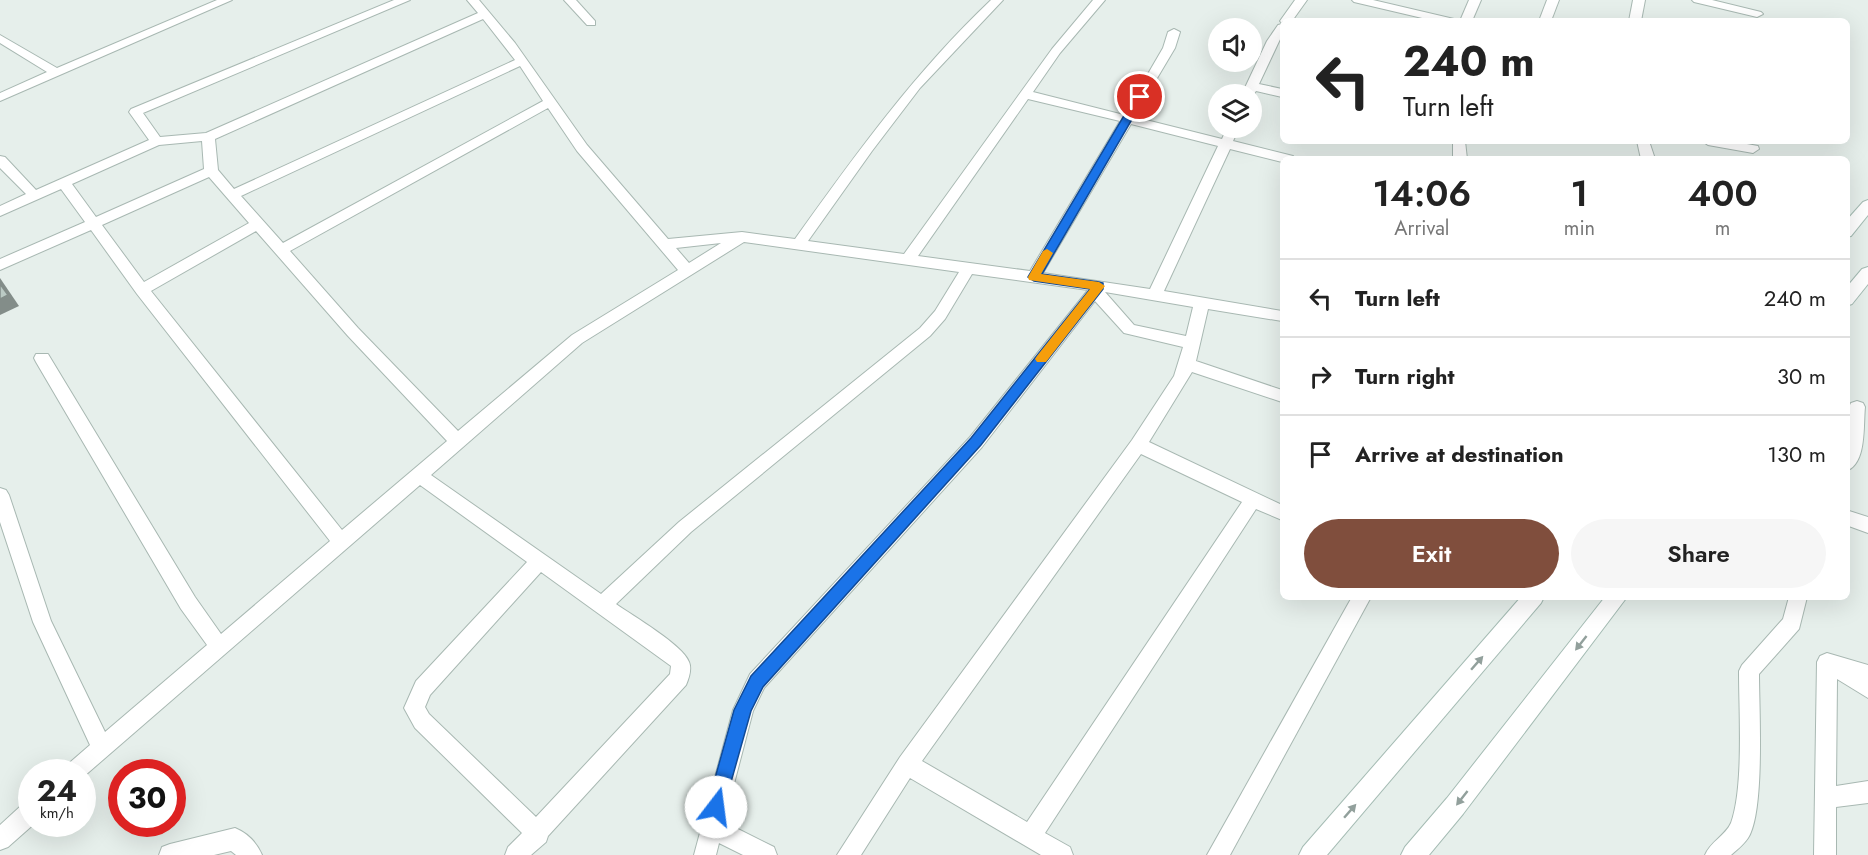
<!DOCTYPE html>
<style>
:root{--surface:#fff;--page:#f6f6f6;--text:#222;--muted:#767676;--line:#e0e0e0;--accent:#804e3d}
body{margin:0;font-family:Jost,sans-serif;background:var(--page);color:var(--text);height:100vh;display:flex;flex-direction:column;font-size:22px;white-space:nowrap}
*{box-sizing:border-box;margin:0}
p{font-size:20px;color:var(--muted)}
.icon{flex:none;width:33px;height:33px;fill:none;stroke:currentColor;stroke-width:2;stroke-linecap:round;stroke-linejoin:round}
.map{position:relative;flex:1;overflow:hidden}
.panel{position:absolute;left:1280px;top:156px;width:570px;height:444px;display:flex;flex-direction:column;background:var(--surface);border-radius:9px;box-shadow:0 6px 24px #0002}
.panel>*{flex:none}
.banner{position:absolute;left:1280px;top:18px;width:570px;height:126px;border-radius:9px;box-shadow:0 6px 24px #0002;background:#fff;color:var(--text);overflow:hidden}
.controls{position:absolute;left:1208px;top:18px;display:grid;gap:12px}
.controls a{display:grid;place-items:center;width:54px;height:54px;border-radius:50%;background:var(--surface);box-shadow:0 6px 24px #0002;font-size:30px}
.speed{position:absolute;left:18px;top:759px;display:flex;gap:12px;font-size:30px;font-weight:700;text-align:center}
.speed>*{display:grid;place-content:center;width:78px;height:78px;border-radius:50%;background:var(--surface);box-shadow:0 6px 24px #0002;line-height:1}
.speed small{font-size:15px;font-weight:400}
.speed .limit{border:9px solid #d22;background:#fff;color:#111}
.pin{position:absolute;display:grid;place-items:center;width:51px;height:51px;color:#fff;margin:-26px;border:3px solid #fff;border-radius:50%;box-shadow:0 2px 6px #0007}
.me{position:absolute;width:66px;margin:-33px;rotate:15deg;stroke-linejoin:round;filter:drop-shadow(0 0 4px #0008)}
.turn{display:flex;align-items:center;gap:21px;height:126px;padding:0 24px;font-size:27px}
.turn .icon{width:78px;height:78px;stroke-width:2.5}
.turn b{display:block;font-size:42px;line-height:51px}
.eta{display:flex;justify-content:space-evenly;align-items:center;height:102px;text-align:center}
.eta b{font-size:36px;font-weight:600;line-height:42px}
.action{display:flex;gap:12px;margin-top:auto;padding:12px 24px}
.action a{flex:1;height:69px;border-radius:36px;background:var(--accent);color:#fff;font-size:24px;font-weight:600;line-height:69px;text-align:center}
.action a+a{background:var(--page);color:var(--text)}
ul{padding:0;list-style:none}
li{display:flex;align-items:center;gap:18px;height:78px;padding:0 24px;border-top:2px solid var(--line)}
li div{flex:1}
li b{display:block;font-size:22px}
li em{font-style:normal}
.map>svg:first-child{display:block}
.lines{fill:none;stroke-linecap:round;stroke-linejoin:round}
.minor-casing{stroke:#a8b8b2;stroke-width:2}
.secondary-casing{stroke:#a4bbb3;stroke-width:2}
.minor{fill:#fff;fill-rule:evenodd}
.secondary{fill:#fff;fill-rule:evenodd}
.shaded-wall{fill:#838d89}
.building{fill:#bbcac4;stroke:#838d89;stroke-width:1.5}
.oneway{fill:#92a09c}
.route{fill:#1a73e8;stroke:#114b97;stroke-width:1.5}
.slow{fill:#f59e0b}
</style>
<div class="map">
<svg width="1868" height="855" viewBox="0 0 1868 855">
<rect width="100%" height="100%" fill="#e6efeb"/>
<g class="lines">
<g class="minor-casing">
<g id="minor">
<path d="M217,0h15l-232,101v-8l47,-21 -47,-29v-8l57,33z"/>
<path d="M394,0h16l-267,113 17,24 46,-4 272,-120 -11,-13h12l36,43 72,102 81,94 74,-7 53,7c60,-84 120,-167 196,-239h12l-83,88 -48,63 -64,90 96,13 148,-205 41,-49h12l-45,53 -27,39 91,23 39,-67 5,-16 6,-3 6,3 -5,16 -41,69 88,22 5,-11h12l-6,13 60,15 2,3h-13v3l-52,-13 -66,142 118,20v10l-74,-12 -12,52 86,29v12l-90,-30 -43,70 133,63v15l-26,-11 -211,324 25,14 3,8h-32l-131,-77 -49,77h-24l63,-98 232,-317 42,-64 9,-29 -59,-14 -29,-32 -113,146 -218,241 -11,23 -29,111 50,25 3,8h-34l-24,-12 -3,12h-22l39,-145 17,-36 220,-237 118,-147 -116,-16 -27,45 -15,17 -239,196 -75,72c17,12 67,41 73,58 3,7 0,16 -3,23l-138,151 -2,6 -15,13h-26l3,-8 14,-14 -107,-105 -11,-20 12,-27 111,-119 -107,-77 -338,293v-6h-18l3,-7 23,-20 -57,-123 -33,-100v-34l6,2 3,5 42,126 54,111 102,-87 -26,-36 -145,-247 -2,-4 2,-4h12l147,243 26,37 109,-93 -193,-247 -46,-64 -91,40v-11l85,-37 -24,-33 -61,27v-10l26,-12 -26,-26v-12l5,1 31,33 113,-50 -20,-28 2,-3zM483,19l32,41 -281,129 -16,-19 -3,-31zM520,66l23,35 -260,142 -42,-47zM1028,99l92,22 -90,150 -112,-15zM548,108l29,43 101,119 -106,65 -114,96 -100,-103 -68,-77zM1131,124l87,22 -68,143 -107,-16zM202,141l2,28 -108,48 -24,-33 87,-39zM209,177l40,46 -105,59 -42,-57zM256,231l92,105 99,105 -105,89 -191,-239zM744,242l215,30 -24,39 -15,17 -241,194 -78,72 -170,-119 151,-132zM721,243l-32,20 -13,-15zM1105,292l88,15 -7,29 -52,-11zM1141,454l101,48 -215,320 -105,-61zM541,572l130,94 -1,8 -134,143 -107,-103 -4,-7 5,-12z"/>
<path d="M564,0h12l19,21v4h-8z"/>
<path d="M1295,0h12l-15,21h-10v2l-2,-2z"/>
<path d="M1352,0h21l81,19 2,2h-21l-81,-19z"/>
<path d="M1469,0h12l-9,21h-12z"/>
<path d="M1547,0h12l-8,21h-12z"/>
<path d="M1633,0h12l-4,21h-12z"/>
<path d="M1692,0h20l49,12 2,2 -6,3 -63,-15z"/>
<path d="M1282,24v11l-23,49 23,5v8l-26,-6 -4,6 -10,-3 25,-53 11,-16z"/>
<path d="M1453,141h12l2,18h-14z"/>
<path d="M1637,141h12l6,18h-14z"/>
<path d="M1702,141h28l28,5 1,3 -6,4 -45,-8z"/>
<path d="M1857,401l6,2 2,4c-2,18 2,57 -19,64l3,-64 2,-4z"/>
<path d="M1846,510l22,7v16l-22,-8z"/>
<path d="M1352,597h19l-141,258h-23z"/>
<path d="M1789,597h18l-8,32 -40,45c0,35 6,138 -11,164 -4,6 -11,12 -17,17h-26c5,-13 21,-20 26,-32 13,-36 8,-111 8,-152l3,-6 41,-46z"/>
<path d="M1827,653l41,12v33l-31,-19 -1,107 32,-5v22l-32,4v48h-22l3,-193 3,-6z"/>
<path d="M32,801v23h2l-26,23 -8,3v-25l24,-22z"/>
<path d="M235,828c12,5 22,15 27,27h-26l-5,-4 -17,4h-55l3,-8 8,-3z"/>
</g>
</g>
<g class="secondary-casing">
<g id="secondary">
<path d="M1868,200v15l-17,21 -5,1v-16l17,-19z"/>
<path d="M1868,267v17l-16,20 -6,2v-18l16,-19z"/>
<path d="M1521,597h23l-3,6 -214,252h-28l4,-8z"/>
<path d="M1605,597h22l-164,217 -34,41h-28l4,-8 42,-49z"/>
</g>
</g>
<use href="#minor" class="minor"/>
<use href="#secondary" class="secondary"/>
</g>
<path class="shaded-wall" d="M0,278l19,28 -19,9z"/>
<path class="building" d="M0,284l8,11 -8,4z"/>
<defs><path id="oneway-solid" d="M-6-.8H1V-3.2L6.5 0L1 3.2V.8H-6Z" transform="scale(1.5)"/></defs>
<g class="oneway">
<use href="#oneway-solid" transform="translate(1581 643) rotate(128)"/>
<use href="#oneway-solid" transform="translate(1477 663) rotate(-49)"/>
<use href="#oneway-solid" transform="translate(1462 798) rotate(128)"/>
<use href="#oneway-solid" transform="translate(1350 811) rotate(-49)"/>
</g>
<path class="route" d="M1140,94l5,3 -103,177 57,8 4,1v6l-122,156 -218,242 -12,24 -29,103 -6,2 -6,-2 -3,-7 27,-97 17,-34 220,-238 119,-149 -56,-8 -6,-4 107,-180z"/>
<path class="slow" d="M1047,249l6,4 -12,21 58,8 6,4 -59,76h-9l-2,-3 2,-3 53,-67 -61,-9 -1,-3 15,-26z"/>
</svg>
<div class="controls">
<a><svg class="icon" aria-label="sound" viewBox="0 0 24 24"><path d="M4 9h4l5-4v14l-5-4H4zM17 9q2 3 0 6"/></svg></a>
<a><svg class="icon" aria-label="layers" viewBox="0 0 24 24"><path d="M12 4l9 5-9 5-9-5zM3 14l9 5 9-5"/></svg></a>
</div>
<div class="speed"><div>24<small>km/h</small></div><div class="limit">30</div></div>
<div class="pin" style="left:1140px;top:97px;background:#d93025"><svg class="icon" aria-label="arrive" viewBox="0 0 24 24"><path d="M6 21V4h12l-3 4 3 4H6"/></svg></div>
<svg class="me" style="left:716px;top:807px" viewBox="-20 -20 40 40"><circle r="19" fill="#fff"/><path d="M0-13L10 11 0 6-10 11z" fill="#1a73e8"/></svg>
<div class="banner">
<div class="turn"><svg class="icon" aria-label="left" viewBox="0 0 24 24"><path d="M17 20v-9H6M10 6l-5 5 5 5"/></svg><div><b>240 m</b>Turn left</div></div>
</div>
<section class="panel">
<div class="eta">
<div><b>14:06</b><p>Arrival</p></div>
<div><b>1</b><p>min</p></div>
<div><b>400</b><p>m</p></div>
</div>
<ul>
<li><svg class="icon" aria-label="left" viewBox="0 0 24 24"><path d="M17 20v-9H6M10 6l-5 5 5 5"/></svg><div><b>Turn left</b></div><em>240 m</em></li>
<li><svg class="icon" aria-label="right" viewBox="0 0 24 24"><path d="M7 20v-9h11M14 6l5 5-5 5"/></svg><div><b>Turn right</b></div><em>30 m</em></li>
<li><svg class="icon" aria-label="arrive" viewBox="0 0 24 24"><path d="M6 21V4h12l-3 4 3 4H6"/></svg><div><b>Arrive at destination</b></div><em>130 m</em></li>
</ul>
<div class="action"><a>Exit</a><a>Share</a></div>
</section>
</div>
